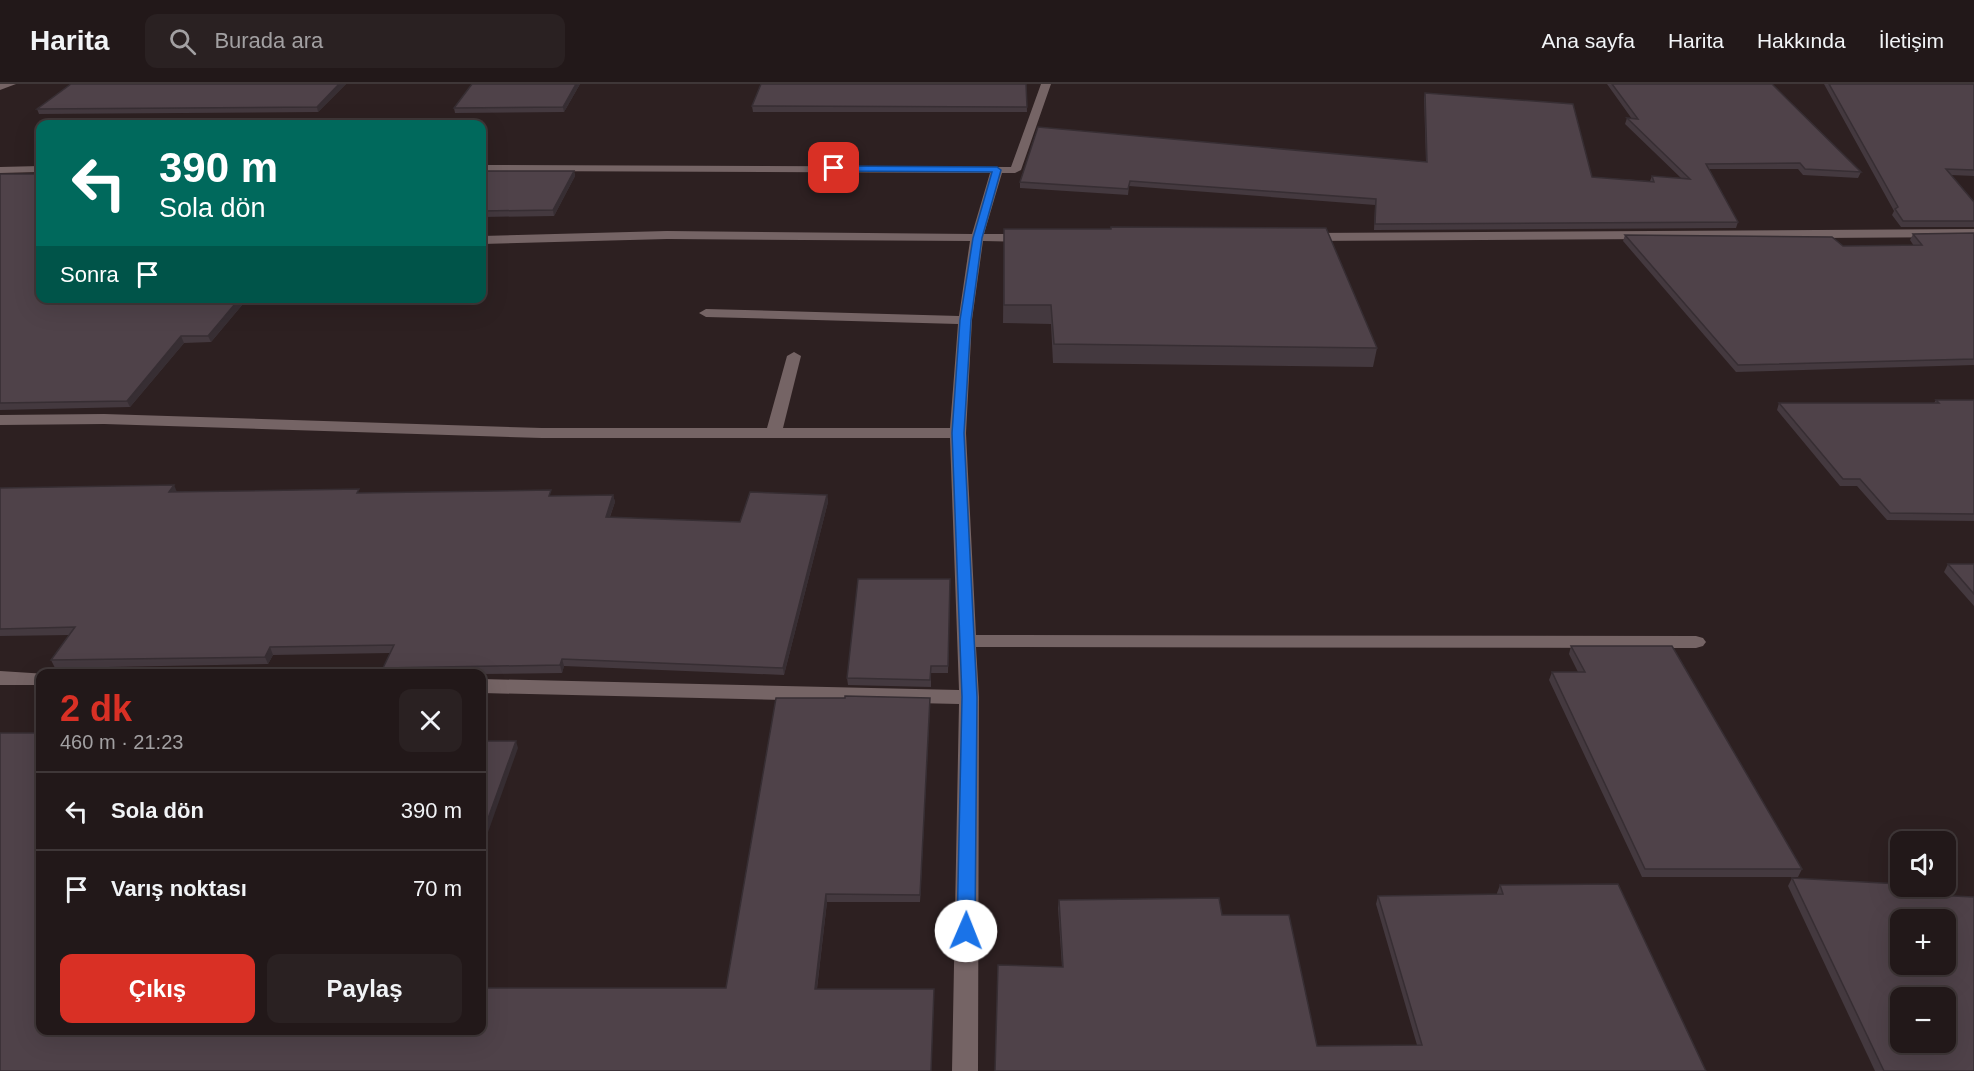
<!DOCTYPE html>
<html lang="tr">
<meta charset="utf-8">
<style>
:root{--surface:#221819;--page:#2a2122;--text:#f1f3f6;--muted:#a2a0a2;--line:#3f3738;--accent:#d93025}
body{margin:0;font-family:Helvetica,sans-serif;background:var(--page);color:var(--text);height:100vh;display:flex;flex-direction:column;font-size:22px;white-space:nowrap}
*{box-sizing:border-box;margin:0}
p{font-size:20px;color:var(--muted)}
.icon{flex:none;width:33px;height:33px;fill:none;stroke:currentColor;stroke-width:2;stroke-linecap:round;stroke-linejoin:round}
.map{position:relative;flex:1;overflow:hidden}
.sheet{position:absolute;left:36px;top:585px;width:450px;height:366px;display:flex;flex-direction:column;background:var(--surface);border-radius:12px;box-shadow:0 6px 24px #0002,0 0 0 2px var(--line)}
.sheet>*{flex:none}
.banner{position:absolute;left:36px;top:36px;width:450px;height:183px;border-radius:12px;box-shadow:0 6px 24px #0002,0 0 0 2px var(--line);background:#00695c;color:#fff;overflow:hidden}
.controls{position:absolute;left:1890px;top:747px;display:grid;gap:12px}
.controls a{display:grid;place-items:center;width:66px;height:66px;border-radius:12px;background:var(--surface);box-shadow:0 6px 24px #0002,0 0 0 2px var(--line);font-size:30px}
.pin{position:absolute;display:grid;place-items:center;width:51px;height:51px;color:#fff;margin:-26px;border-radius:12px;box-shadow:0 3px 9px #0006}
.me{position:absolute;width:66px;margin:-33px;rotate:1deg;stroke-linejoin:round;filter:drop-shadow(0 0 4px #0008)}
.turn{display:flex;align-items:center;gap:21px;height:126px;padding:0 24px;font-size:27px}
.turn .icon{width:78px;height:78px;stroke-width:2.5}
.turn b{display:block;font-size:42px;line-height:51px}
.then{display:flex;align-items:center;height:57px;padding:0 24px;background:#0003;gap:12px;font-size:22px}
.round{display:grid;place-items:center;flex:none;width:63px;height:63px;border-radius:12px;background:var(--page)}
.headline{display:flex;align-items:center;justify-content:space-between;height:102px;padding:0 24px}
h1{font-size:36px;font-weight:700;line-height:45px;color:var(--accent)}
.primary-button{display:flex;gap:12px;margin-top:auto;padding:12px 24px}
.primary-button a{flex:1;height:69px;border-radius:12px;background:var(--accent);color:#fff;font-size:24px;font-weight:700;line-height:69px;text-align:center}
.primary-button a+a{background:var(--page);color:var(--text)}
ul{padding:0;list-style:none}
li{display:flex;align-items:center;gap:18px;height:78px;padding:0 24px;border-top:2px solid var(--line)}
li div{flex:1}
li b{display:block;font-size:22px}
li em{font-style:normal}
header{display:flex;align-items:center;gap:36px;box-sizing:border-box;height:84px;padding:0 30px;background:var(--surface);border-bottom:2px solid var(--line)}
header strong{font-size:28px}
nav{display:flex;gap:33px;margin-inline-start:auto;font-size:21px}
.search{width:420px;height:54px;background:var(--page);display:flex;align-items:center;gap:15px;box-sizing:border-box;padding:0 21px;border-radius:12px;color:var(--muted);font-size:22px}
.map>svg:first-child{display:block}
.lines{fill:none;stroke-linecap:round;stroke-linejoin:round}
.minor{fill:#756465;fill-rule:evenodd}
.wall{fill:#44393f}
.shaded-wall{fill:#372e33}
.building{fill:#4f4249;stroke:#372e33;stroke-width:1.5;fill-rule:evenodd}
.route{fill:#1a73e8;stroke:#114b97;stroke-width:1.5}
</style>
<header>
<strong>Harita</strong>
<div class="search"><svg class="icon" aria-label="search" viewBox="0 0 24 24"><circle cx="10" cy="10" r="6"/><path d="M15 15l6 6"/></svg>Burada ara</div>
<nav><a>Ana sayfa</a><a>Harita</a><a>Hakkında</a><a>İletişim</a></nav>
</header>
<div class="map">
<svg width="1974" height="987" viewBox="0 0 1974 987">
<rect width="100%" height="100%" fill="#2d2021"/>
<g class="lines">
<g class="minor">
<path d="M0,0h16l-16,6z"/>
<path d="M1041,0h10l-30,86 -6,3h-13l-18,61h43l6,4 -6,4 -44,-1 -11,79 -6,113 10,202 720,1 7,2 3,4 -3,4 -7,2 -720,-1 3,50 -1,374h-26l7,-367 -477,-11v-14l477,11 -9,-252h-408l-438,-14 -104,1v-10l104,-1 438,14h225l20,-72 7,-4 7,4 -18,72h167l8,-104 -252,-7 -7,-4 7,-4 253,7 11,-75 -303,-2 -185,5v-8l185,-5 305,3 18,-61 -508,-2v-6l529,2z"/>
<path d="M40,82v6l-40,1v-6z"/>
<path d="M1974,145v8l-667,4 -6,-4 6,-4z"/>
<path d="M0,587l47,3h-7v11h-40z"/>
</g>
</g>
<g class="wall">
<path d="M71,0h275l-28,28 -279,2 -2,-5z"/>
<path d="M580,0l-16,28 -109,1 -1,-5z"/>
<path d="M1026,0l1,28h-274l-1,-6z"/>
<path d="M1607,0h165l89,88 -3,6 -55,-3 -5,-6h-89l29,53 -2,6 -362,2 1,-25 -246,-19 -1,9 -108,-7v-6l406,-20 -2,-64 1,-5 167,84 58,4 2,-5 29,2 -56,-54 2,-6 5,1z"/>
<path d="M1824,0h150v92l-23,-1 23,27v25h-73l-9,-12 2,-4z"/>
<path d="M482,87h92l1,5 -21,40 -72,1z"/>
<path d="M0,90l248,124 -37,44 -27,1 -54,64 -130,3z"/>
<path d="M1111,143l266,121 -4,19 -320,-4 -2,-39 -48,-1 1,-94h107z"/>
<path d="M1974,149v132l-238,7 -113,-131 2,-6 218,11h71l-4,-6 3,-6z"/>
<path d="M1936,316h38v121l-87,-1 -30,-34h-17l-63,-76 2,-7h155z"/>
<path d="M0,404l177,4 375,4 61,-1 2,7 -5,15 130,5 87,-27 1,7 -44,173 -220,-9 -2,7 -80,1h-97l-2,-6 7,-15 -117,2 -5,9 -213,4 -4,-8 19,-25 -70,1z"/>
<path d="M1948,480h26v42l-30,-34z"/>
<path d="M950,495l-2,94h-17v14l-83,-2 -1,-7z"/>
<path d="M1571,562l231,223 -4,8h-156l-93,-197 3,-8h26l-9,-18z"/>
<path d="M930,614l-10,204h-93l-10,87 117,8 -3,74h-931l40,-41 686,-42z"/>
<path d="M1792,794l182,193h-99l-87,-185z"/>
<path d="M1500,801l206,186h-711l67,-104 -4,-59 1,-8 163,15 95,131 100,-1 -41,-141 2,-8 119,-2v-1z"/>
</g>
<g class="shaded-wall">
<path d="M339,0h7l-28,28 -1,-5z"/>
<path d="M576,0h4l-16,28 -1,-5z"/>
<path d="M574,87l1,5 -21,40 -1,-6z"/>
<path d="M240,214h8l-37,44 -3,-6z"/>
<path d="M181,252l3,7 -54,64 -3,-6z"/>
<path d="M174,401l3,7h-8z"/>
<path d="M613,411l2,7 -8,22 -1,-7z"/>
<path d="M827,411l1,7 -44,173 -1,-7z"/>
<path d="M270,563l3,8 -5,9 -3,-7z"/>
<path d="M562,575l2,7 -2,7 -2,-8z"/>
<path d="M930,614v8l-10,196v-7z"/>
<path d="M516,657l2,7 -36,101v-14z"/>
<path d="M826,810l1,8 -11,94 -1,-7z"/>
</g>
<g class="building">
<path d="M71,0h268l-22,23 -280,2z"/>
<path d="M472,0h104l-13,23 -109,1z"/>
<path d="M761,0h265l1,23 -275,-1z"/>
<path d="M1612,0h160l89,88 -56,-3 -5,-6 -94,1 32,58 -363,2 1,-25 -246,-18 -2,8 -108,-7 18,-55 389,35 -2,-69 148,11 19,73 62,5 -2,-6 38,3 -63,-61 11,1z"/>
<path d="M1829,0h145v86l-28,-1 28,33v19h-71l-8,-12 3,-2z"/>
<path d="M482,87h92l-21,39 -71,1z"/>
<path d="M0,90h40v124h200l-32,38h-27l-54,65 -127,2z"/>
<path d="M1111,143l215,1 51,120 -323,-4 -3,-39h-47v-76h107z"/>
<path d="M1974,149v126l-236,6 -113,-130 207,2 11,9 79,-1 -9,-11z"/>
<path d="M1936,316h38v114l-84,-1 -30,-34h-17l-64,-76h160z"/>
<path d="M174,401l-5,7 190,-3 -2,4 194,-3 -2,6 64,-1 -7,22 134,5 10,-30 77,3 -44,173 -221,-9 -2,6 -177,3 11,-23 -124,2 -5,10 -214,3 24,-33 -75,2v-141z"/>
<path d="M1948,480h26v30z"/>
<path d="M858,495h92l-2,87h-17l-1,14 -83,-2z"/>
<path d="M1571,562h101l130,223h-157l-93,-197h33z"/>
<path d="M845,612l85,2 -10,197 -94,-1 -11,95h119l-3,82h-931v-338h40v297h442v-42h244l50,-290h69z"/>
<path d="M482,657h34l-34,94z"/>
<path d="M1792,794l108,6v2h9l4,8 61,3v174h-90zM1900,836h46v44h-46zM1900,914h46v44h-46z"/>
<path d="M1618,800l88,187h-711l3,-106 65,2 -4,-67 160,-2 3,17h67l28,131 105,-1 -44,-149 125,-2 -3,-9z"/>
</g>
<path class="route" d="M831,82l166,1 4,3 -19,68 -11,82 -7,113 13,264 -2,234 -2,5 -7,2 -6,-2 -3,-5 5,-234 -10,-264 8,-113 13,-82 19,-66 -158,-1 -3,-1z"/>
</svg>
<div class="controls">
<a><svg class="icon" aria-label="sound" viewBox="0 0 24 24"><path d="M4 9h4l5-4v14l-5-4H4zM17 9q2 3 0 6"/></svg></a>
<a>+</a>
<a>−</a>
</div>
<div class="pin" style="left:834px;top:84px;background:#d93025"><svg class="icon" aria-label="arrive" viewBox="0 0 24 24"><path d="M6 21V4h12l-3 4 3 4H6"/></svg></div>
<svg class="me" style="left:966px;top:847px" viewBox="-20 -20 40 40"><circle r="19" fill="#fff"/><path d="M0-13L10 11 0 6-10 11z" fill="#1a73e8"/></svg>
<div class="banner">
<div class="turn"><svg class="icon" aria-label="left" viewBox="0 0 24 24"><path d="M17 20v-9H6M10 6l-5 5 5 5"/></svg><div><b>390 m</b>Sola dön</div></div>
<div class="then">Sonra<svg class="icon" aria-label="arrive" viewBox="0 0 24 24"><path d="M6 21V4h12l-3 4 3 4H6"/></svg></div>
</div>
<section class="sheet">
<div class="headline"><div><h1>2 dk</h1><p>460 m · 21:23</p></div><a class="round"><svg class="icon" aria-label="close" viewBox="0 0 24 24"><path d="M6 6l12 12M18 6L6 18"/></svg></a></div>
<ul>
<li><svg class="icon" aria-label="left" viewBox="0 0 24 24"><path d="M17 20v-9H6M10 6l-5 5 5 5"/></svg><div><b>Sola dön</b></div><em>390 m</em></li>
<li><svg class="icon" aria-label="arrive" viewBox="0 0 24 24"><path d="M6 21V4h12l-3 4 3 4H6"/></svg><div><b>Varış noktası</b></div><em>70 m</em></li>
</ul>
<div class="primary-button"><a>Çıkış</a><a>Paylaş</a></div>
</section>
</div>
